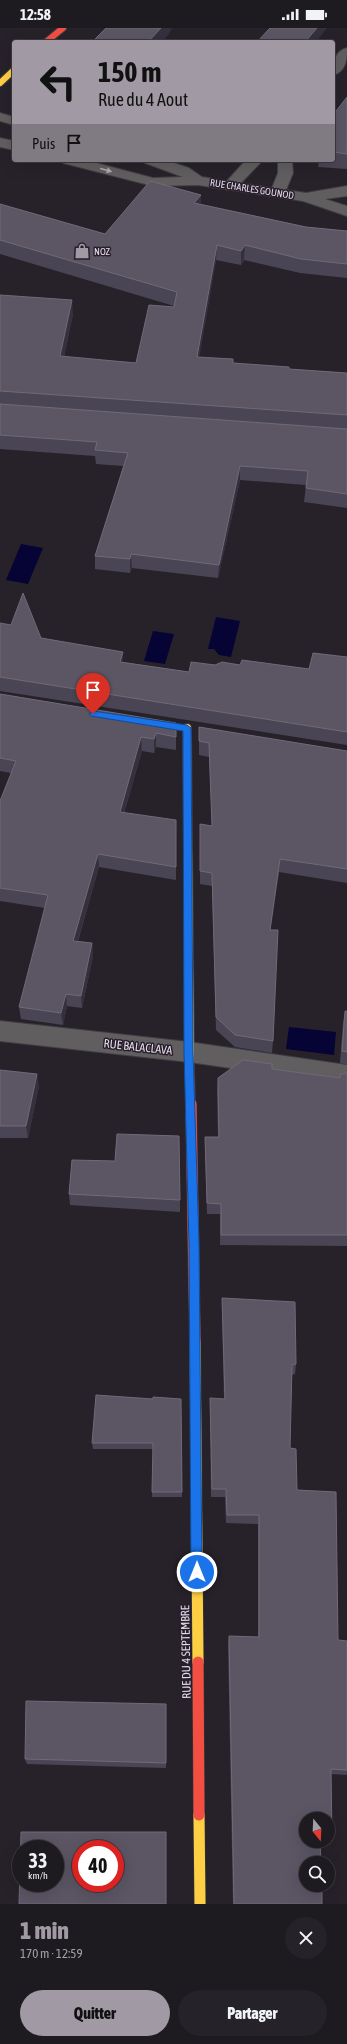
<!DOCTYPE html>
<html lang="fr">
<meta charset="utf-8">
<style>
:root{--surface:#1d1a20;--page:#252329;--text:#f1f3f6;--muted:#a0a1a5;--line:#3b383e;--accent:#a19aa4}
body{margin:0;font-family:"Asap Condensed",sans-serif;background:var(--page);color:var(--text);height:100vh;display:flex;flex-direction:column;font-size:15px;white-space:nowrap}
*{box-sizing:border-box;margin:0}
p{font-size:13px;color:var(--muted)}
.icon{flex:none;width:22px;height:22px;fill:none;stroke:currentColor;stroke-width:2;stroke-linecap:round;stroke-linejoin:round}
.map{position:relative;height:1876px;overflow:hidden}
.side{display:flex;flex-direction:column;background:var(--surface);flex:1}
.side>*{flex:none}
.banner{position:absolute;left:12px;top:12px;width:323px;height:122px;border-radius:4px;box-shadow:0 4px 16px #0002,0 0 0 1px var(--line);background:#a19aa4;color:#111;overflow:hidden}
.needle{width:26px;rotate:162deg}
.controls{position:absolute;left:299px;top:1784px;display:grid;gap:8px}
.controls a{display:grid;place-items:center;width:36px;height:36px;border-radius:50%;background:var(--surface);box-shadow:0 4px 16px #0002,0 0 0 1px var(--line);font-size:20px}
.speed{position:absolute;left:12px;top:1812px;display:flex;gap:8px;font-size:20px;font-weight:700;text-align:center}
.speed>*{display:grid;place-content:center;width:52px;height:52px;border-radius:50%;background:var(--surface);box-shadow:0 4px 16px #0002,0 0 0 1px var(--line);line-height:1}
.speed small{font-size:10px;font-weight:400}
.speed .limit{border:6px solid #d22;background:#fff;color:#111}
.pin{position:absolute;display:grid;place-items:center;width:34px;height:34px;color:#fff;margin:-41px -17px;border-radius:50% 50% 50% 0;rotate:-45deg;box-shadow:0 0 4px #0007}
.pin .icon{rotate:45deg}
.me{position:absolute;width:44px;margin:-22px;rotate:0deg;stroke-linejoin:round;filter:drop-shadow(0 0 3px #0008)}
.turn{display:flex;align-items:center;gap:14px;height:84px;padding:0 20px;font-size:18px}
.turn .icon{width:52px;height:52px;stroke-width:2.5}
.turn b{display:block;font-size:28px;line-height:34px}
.then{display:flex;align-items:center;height:38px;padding:0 20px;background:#0003;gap:8px;font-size:15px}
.round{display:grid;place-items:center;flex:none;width:42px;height:42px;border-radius:21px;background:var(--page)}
.headline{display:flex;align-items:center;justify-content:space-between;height:68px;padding:0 20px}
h1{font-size:24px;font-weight:800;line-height:30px;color:var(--accent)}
.action{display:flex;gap:8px;margin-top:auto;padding:8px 20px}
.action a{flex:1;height:46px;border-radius:24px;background:var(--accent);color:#111;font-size:16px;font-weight:800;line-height:46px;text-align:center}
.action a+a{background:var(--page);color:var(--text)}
.status{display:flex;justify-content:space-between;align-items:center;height:28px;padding:0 20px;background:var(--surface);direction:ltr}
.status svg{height:11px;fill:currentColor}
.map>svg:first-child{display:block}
.water{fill:#060335}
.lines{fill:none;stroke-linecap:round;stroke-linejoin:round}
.street-casing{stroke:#403d43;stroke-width:2}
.slow-far2-casing{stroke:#403d43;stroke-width:8}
.slow-far1-casing{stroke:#403d43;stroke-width:10}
.slow-casing{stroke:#403d43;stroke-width:12}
.jam-far2-casing{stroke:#403d43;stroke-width:8}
.jam-far1-casing{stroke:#403d43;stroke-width:10}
.jam-casing{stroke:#403d43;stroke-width:12}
.street{fill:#615e60;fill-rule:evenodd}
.slow-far2{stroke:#ffcf43;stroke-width:6}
.slow-far1{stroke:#ffcf43;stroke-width:8}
.slow{stroke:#ffcf43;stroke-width:11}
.jam-far2{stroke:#f24e42;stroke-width:6}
.jam-far1{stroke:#f24e42;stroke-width:8}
.jam{stroke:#f24e42;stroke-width:11}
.wall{fill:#4a4554}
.shaded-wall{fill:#35303d}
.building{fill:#5b5564;stroke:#706a78;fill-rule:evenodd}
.oneway{fill:#aea9b0}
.route{fill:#1a73e8;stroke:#114b97}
.labels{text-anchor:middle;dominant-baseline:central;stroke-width:3;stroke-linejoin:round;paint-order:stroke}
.far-street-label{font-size:10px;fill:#e2dbe5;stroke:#281e2d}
.far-poi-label{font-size:10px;fill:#e2dbe5;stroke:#281e2d;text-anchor:start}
.street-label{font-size:12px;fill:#e2dbe5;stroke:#281e2d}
</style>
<div class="status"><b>12:58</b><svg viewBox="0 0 49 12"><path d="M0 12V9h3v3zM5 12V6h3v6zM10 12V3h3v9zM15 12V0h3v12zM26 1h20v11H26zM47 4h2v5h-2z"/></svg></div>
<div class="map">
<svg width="347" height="1876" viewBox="0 0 347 1876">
<rect width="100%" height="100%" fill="#27222a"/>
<g class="water">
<path d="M21,516l22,4 -15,36 -22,-4z"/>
<path d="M216,589l24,4 -9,36 -12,-2 -5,-6h-6z"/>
<path d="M153,603l21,3 -9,30 -21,-3z"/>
<path d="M289,999l47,5 -2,23 -48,-6z"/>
</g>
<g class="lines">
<g class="street-casing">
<g id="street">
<path d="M347,20c0,11 -1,24 -14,27 0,-11 1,-24 14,-27z"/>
<path d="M0,85l14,4v8l-14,-4z"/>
<path d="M0,110l14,3v9l-14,-3z"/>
<path d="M61,132h24l68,18 30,-1 -38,-14 -2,-3h22l24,8 13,9 25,4 19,-21h17l-22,23 31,5 6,-15v-13h14l1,13 -7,17 20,3 41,-7v10l-22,3 22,7v10l-44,-15 -105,-16 -45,1 -90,-23z"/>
<path d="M0,993l189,21 158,23v20l-158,-23 -189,-21z"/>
</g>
</g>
<g class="slow-far2-casing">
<path id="slow-far2" d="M0,55l14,-13"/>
</g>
<g class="slow-far1-casing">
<path id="slow-far1" d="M187,700l3,346"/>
</g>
<g class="slow-casing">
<g id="slow">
<path d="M195,1313l3,321"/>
<path d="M199,1787l1,89"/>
</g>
</g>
<g class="jam-far2-casing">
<path id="jam-far2" d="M46,14l17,-14"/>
</g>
<g class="jam-far1-casing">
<path id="jam-far1" d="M190,1046l1,31"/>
</g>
<g class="jam-casing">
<g id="jam">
<path d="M191,1076l4,237"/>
<path d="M198,1634l1,153"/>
</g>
</g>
<use href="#street" class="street"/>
<use href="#slow-far2" class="slow-far2"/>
<use href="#slow-far1" class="slow-far1"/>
<use href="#slow" class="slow"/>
<use href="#jam-far2" class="jam-far2"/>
<use href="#jam-far1" class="jam-far1"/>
<use href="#jam" class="jam"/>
</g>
<g class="wall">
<path d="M347,69v72l-29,-2 1,-7h14v-45z"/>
<path d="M201,167v9l105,23 41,4v47l-47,-5 -56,-13 -3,5 -25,-5 -17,97 34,2v4l56,6 58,4v56l-113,-8 113,8v79l-43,-6 2,-17 -66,-5 -22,98 -86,-10 -2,5 -35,-4v-13l28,-90 -27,-2 -1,-8 -95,-7v-154l73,19 -9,43 72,6 38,-56v-1l-174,-52v-50l105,30z"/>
<path d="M0,595l41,15 82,14v10l66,10 26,-7h25l69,4 38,-12v88l-347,-54z"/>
<path d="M0,666l176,29v27l-20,-3 -2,6 -12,-2 -18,62 52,7v60l-77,-13 -21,74 14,2 1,13 -11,52 -15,-2 -4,19 -42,-6 -2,-12 26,-99 -45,-7v-100l11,-28 -11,-2z"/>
<path d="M199,699l148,24v132l-68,-11 -9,58 3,111 -1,12 -37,-6 -19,-17 -4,-144 -12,-2v-60l12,2 -3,-69 -10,-2z"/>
<path d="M345,983h2v54l-7,-2 3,-40z"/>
<path d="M272,1041l68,9 1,-4 6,-1v173l-127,-1v-31h-13l-2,-66v-11h13l-1,-47 1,-12z"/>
<path d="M0,1042l39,16 -11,52h-28z"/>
<path d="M115,1133l65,39v12l-110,-7 -1,-11z"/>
<path d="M222,1270l74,66 -1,10 -3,1 -2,73 7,42 41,150 9,1v134l-16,-1 1,67 -3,4h-9l2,59h-89l-5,-261 1,-7 29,1v-113l-32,-1 -1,-26h-14l-1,-90v-9l14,1 -2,-90z"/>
<path d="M153,1371h28l1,98h-30l1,-48h-60l-1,-6z"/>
<path d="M166,1676v64l-139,-4 -2,-5z"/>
</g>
<g class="shaded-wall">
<path d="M161,0h11l-3,6 -7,8h-14z"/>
<path d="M317,0h10l-11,14h-11z"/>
<path d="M201,167v14l-7,-6z"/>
<path d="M217,217l-1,15 -19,111v-14z"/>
<path d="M245,217l-1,15 -3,5v-14z"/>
<path d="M72,272l1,14 -12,56 -1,-14z"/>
<path d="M240,438v14l-22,98 1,-13z"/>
<path d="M131,526l1,14 -2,5v-14z"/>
<path d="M123,624v14l-3,-4z"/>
<path d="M156,705v14l-2,6v-14z"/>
<path d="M141,709l1,14 -22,74v-13z"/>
<path d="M98,826l1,13 -25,86 -1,-12z"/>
<path d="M280,831l-1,13 -10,70 1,-12z"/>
<path d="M92,915l1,13 -11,52 -1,-12z"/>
<path d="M66,966l1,12 -4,19 -2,-12z"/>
<path d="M37,1046l2,12 -11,52 -2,-12z"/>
</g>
<g class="building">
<path d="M106,0h55l-13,14h-56z"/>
<path d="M270,0h47l-12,14h-48z"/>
<path d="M347,69v57l-14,-2v-37z"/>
<path d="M150,153l51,14 -7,8 112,24 41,4v33l-46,-5 -56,-14 -4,6 -24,-6 -20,112 36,2v4l56,4v2l58,4v42l-347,-24v-96l72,5 -12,56 76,7 13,-58 25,2 3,-15 -177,-52v-36l105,30z"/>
<path d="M0,376l347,25v65l-41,-6 2,-17 -68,-5 -21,99 -88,-11 -1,5 -35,-3 33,-103 -33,-3 2,-8 -97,-7z"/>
<path d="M23,565l18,45 82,14 -3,10 69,10 2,-10 24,3 7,-3 18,3 2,-5 67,9 4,-16 34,4v75l-347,-55v-54l11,2z"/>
<path d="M0,666l176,29v14l-20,-4 -2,6 -13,-2 -21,75 56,8v47l-78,-13 -25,87 19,2 -11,53 -15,-2 -5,19 -42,-6 29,-112 -48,-7v-87l16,-40 -16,-3z"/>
<path d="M199,699l148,24v118l-67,-10 -10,71h8l-5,111 -38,-6 -19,-18 -4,-144 -12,-2v-47l12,2 -3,-83 -10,-2z"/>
<path d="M345,983h2v41l-5,-1z"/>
<path d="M243,1032l29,4v5l68,9 1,-4 6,-1v162h-126v-31l-14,-1 -2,-66h14l-1,-59z"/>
<path d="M0,1042l37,4 -11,52h-26z"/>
<path d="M117,1106l62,2 1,64 -111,-6 3,-34 43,1z"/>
<path d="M222,1270l73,4 1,62 -4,1 -2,83 6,1 1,41 39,2 2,148 9,1v129l-16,-1 1,72h-4v-22h-22v22h14l1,22h-15v22h16v19h-88l-5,-268 30,1v-122h-32l-1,-26h-14l-2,-91 15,1z"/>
<path d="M96,1367l57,4v-2l28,2 1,93h-30l1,-49h-61z"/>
<path d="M26,1673l140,3v59l-141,-4z"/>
<path d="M21,1804h145v72h-147zM21,1821h34v34h-34zM81,1821h34v34h-34z"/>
</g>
<defs><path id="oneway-solid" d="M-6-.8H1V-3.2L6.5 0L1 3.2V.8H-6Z"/></defs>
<use class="oneway" href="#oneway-solid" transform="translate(106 142) rotate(15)"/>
<path class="route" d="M93,683l94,14 4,3 2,324 6,191 3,329 -1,4 -4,2 -4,-2 -2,-4 -2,-329 -5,-191 -1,-321 -92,-15 -2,-2z"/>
<defs>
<g id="shop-bare" transform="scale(1.2)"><path d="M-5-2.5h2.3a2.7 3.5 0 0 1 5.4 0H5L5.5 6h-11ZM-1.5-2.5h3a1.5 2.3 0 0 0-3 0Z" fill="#a19aa4" stroke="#281e2d" stroke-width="2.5" paint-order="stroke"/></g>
</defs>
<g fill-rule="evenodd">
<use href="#shop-bare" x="82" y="223"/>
</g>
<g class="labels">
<g class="far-street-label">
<text transform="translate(252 161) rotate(9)">RUE CHARLES GOUNOD</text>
</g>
<g class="far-poi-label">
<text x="94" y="223">NOZ</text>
</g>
<g class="street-label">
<text transform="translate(138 1019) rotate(6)">RUE BALACLAVA</text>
<text transform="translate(186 1624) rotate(-91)">RUE DU 4 SEPTEMBRE</text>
</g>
</g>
</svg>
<div class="controls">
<a><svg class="needle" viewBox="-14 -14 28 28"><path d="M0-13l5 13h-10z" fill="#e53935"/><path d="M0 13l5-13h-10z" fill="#a0a1a5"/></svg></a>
<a><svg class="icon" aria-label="search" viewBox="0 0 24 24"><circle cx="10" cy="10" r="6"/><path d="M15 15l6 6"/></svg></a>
</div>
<div class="speed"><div>33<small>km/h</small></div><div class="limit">40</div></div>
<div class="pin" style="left:93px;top:686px;background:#d93025"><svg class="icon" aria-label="arrive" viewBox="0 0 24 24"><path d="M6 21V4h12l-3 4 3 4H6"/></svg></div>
<svg class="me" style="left:197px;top:1544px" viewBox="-20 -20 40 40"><circle r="17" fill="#1a73e8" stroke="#fff" stroke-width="3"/><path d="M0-11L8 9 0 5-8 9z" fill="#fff"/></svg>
<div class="banner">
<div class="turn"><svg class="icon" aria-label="left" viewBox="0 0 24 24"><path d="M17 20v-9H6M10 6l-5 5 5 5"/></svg><div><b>150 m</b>Rue du 4 Aout</div></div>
<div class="then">Puis<svg class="icon" aria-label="arrive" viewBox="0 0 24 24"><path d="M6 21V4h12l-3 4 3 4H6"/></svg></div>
</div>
</div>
<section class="side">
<div class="headline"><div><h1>1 min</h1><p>170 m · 12:59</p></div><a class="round"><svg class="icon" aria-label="close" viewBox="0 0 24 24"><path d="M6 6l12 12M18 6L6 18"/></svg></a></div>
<div class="action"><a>Quitter</a><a>Partager</a></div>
</section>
